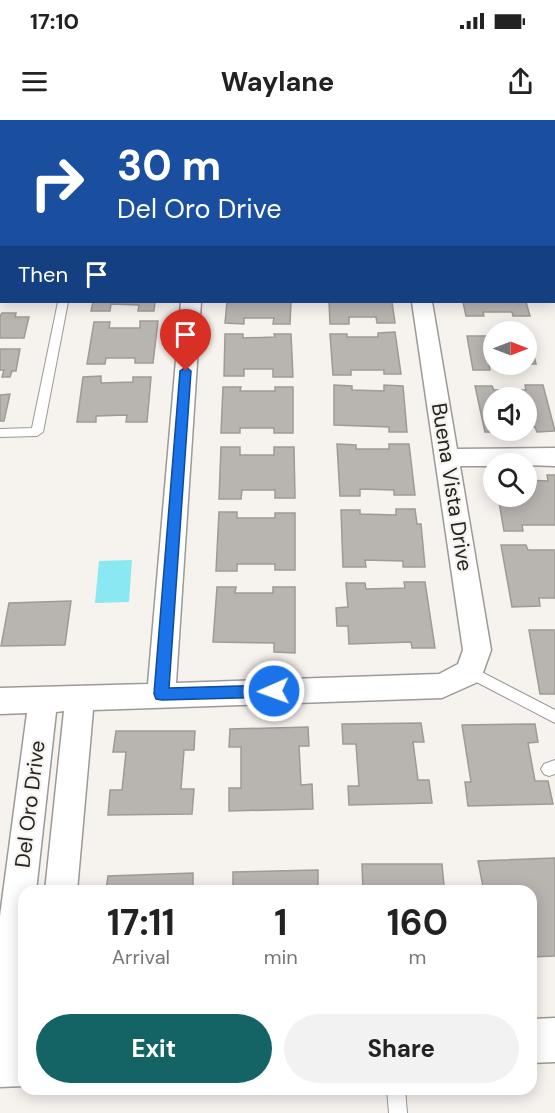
<!DOCTYPE html>
<style>
:root{--surface:#fff;--page:#f2f2f2;--text:#222;--muted:#767676;--accent:#146465}
body{margin:0;font-family:"DM Sans",sans-serif;background:var(--page);color:var(--text);height:100vh;display:flex;flex-direction:column;font-size:22px;white-space:nowrap}
*{box-sizing:border-box;margin:0}
p{font-size:20px;color:var(--muted)}
.icon{flex:none;width:33px;height:33px;fill:none;stroke:currentColor;stroke-width:2;stroke-linecap:round;stroke-linejoin:round}
.map{position:relative;flex:1;overflow:hidden}
.panel{position:absolute;left:18px;top:765px;width:519px;height:210px;display:flex;flex-direction:column;background:var(--surface);border-radius:18px;box-shadow:0 3px 15px #0003}
.panel>*{flex:none}
.top-card{position:absolute;left:0px;top:0px;width:555px;height:183px;box-shadow:0 3px 15px #0003;background:#1a4fa0;color:#fff;overflow:hidden}
.needle{width:39px;rotate:90deg}
.controls{position:absolute;left:483px;top:201px;display:grid;gap:12px}
.controls a{display:grid;place-items:center;width:54px;height:54px;border-radius:50%;background:var(--surface);box-shadow:0 3px 15px #0003;font-size:30px}
.pin{position:absolute;display:grid;place-items:center;width:51px;height:51px;color:#fff;margin:-62px -26px;border-radius:50% 50% 50% 0;rotate:-45deg;box-shadow:0 0 6px #0007}
.pin .icon{rotate:45deg}
.me{position:absolute;width:66px;margin:-33px;rotate:268deg;stroke-linejoin:round;filter:drop-shadow(0 0 4px #0008)}
.turn{display:flex;align-items:center;gap:21px;height:126px;padding:0 18px;font-size:27px}
.turn .icon{width:78px;height:78px;stroke-width:2.5}
.turn b{display:block;font-size:42px;line-height:51px}
.then{display:flex;align-items:center;height:57px;padding:0 18px;background:#0003;gap:12px;font-size:22px}
.eta{display:flex;justify-content:space-evenly;align-items:center;height:102px;text-align:center}
.eta b{font-size:36px;font-weight:700;line-height:42px}
.action{display:flex;gap:12px;margin-top:auto;padding:12px 18px}
.action a{flex:1;height:69px;border-radius:36px;background:var(--accent);color:#fff;font-size:24px;font-weight:700;line-height:69px;text-align:center}
.action a+a{background:var(--page);color:var(--text)}
.status{display:flex;justify-content:space-between;align-items:center;height:42px;padding:0 30px;background:var(--surface);direction:ltr}
.status svg{height:16px;fill:currentColor}
header{display:flex;justify-content:space-between;align-items:center;height:78px;padding:0 18px;background:var(--surface);font-size:27px;font-weight:700}
.map>svg:first-child{display:block}
.green{fill:#99e2be}
.water{fill:#8ae8f3}
.building{fill:#b8b4b0;stroke:#9e9a96;stroke-width:1.5}
.lines{fill:none;stroke-linecap:round;stroke-linejoin:round}
.lane-casing{stroke:#9d9996;stroke-width:2}
.street-casing{stroke:#9d9996;stroke-width:3}
.secondary-casing{stroke:#9d9996;stroke-width:3}
.path{stroke:#a2a09c;stroke-width:3;stroke-dasharray:1 3;stroke-linecap:butt}
.lane{fill:#fff;fill-rule:evenodd}
.street{fill:#fff;fill-rule:evenodd}
.secondary{fill:#fff;fill-rule:evenodd}
.route{fill:#1a73e8;stroke:#114b97;stroke-width:1.5}
.labels{text-anchor:middle;dominant-baseline:central;stroke-width:4.5;stroke-linejoin:round;paint-order:stroke}
.street-label{font-size:21px;fill:#242321;stroke:#f6f2ee}
</style>
<div class="status"><b>17:10</b><svg viewBox="0 0 49 12"><path d="M0 12V9h3v3zM5 12V6h3v6zM10 12V3h3v9zM15 12V0h3v12zM26 1h20v11H26zM47 4h2v5h-2z"/></svg></div>
<header><svg class="icon" aria-label="menu" viewBox="0 0 24 24"><path d="M4 6h16M4 12h16M4 18h16"/></svg>Waylane<svg class="icon" aria-label="share" viewBox="0 0 24 24"><path d="M12 15V3M7 8l5-5 5 5M5 13v7h14v-7"/></svg></header>
<div class="map">
<svg width="555" height="993" viewBox="0 0 555 993">
<rect width="100%" height="100%" fill="#f6f2ee"/>
<path class="green" d="M81,0h474v20l-1,-18z"/>
<path class="water" d="M132,440l-3,42 -34,1 4,-42z"/>
<g class="building">
<path d="M93,182h62l-1,9h-16l1,-6 -28,-1 -1,7h-19z"/>
<path d="M227,182h64l-1,22h-17l1,-6h-30v6l-19,-1z"/>
<path d="M329,182h63l3,21h-18l-1,-6h-27v7h-19z"/>
<path d="M463,182h63l4,14h-17l-1,-4h-29l1,4h-18z"/>
<path d="M2,193h14l-1,4h14l-5,21h-24v-22z"/>
<path d="M140,201h18l-5,42h-18v-5h-29l-1,6h-18l7,-42h16l-1,6h31z"/>
<path d="M513,210h15l8,34h-10v-32z"/>
<path d="M395,212l6,42h-17v-4h-33v5h-18l-3,-41h17v3h31v-4z"/>
<path d="M225,214h18v4l32,-1 -1,-3h17l2,43h-20v-8h-29v7h-20z"/>
<path d="M467,216h27v28l-5,-1 1,7h-17z"/>
<path d="M0,229h20l-4,22h-4l-2,6h-8l2,-7h-4z"/>
<path d="M101,256v7l32,-1v-5h18l-4,45h-21l1,-7 -31,1v6h-19l6,-45z"/>
<path d="M334,265l18,1v4l32,1v-6l19,1 4,46h-18v-5l-55,-2z"/>
<path d="M525,265h18l12,46 -18,1 -2,-5h-9v-29h-32v32l9,2h-18l-10,-46h17l2,4h32z"/>
<path d="M223,267h18l-1,4h35v-4h18v46h-19v-5h-34v5h-19z"/>
<path d="M10,274l-6,27h-4v-26z"/>
<path d="M337,324l19,1v4h33v-5h20l6,51h-21v-5l-34,-1v7h-20z"/>
<path d="M221,327h19v8h34v-8h20l1,51h-20v-8h-33l-1,9h-22z"/>
<path d="M547,355h8v50h-33l1,6h-19l-6,-35h28v-16l22,1z"/>
<path d="M396,389h19l2,15h4l4,43h-22v-6l-38,-1 1,7h-23l-2,-57h19v4l36,1z"/>
<path d="M219,392h18v6h38v-5h20v57h-20v-6h-38v7h-21z"/>
<path d="M501,425h25l2,5h27v48h-16l1,8 -28,1z"/>
<path d="M404,462h21l10,66h-23l-1,-6 -62,2 -1,-18h-11l-1,-18 12,-1 -2,-24h19l1,6 39,-1z"/>
<path d="M217,467h19l-1,6h38v-6h22v66l-21,-1v-9l-61,-1z"/>
<path d="M71,481l-6,44 -64,1 8,-43z"/>
<path d="M529,510h26v64h-15z"/>
<path d="M421,603l3,19h-11l5,38h11l3,23 -83,2 -1,-19h11l-3,-42h-13l-1,-20z"/>
<path d="M535,604l3,18 -10,1 7,38h13l5,23 -85,2 -3,-24h6l-9,-57z"/>
<path d="M308,607l1,19h-10l2,39 11,-1 1,25 -84,2v-23h12v-41h-12l1,-18z"/>
<path d="M116,611h79l-1,19h-10l-3,39h13l-2,25 -84,1 2,-25h12l4,-38h-13z"/>
<path d="M555,738v98l-24,1v-66h-42l-1,-4h-5l-5,-26z"/>
<path d="M362,744h80l2,22h-10v5h-71z"/>
<path d="M318,750v19l-85,2v-19z"/>
<path d="M193,753v18h-87l2,-15z"/>
</g>
<g class="lines">
<g class="lane-casing">
<g id="lane">
<path d="M3,0h10l-11,2z"/>
<rect x="71" y="0" width="8" height="2"/>
<rect x="0" y="83" width="2" height="6"/>
<path d="M58,182h10l-25,130 -6,4 -37,1v-8l32,-1z"/>
<path d="M470,546l85,44v13l-90,-47 -2,-4 2,-4z"/>
<path d="M555,640v14l-6,2 -5,-2 -3,-5 3,-5z"/>
<path d="M387,969h18l2,24h-18z"/>
</g>
</g>
<g class="street-casing">
<g id="street">
<rect x="554" y="26" width="1" height="10"/>
<rect x="0" y="28" width="2" height="10"/>
<path d="M181,182h20l-25,381 263,-9 19,-10 5,-14 -51,-348h20l25,147 98,-1v18l-61,-2v2h-34l31,184 -11,31 -38,17 -349,12 -16,181h-32l19,-180 -8,1 -20,179h-12c0,50 8,129 -11,175l-13,5v-155l27,-203 -27,1v-26l148,-4z"/>
</g>
</g>
<g class="secondary-casing">
<g id="secondary">
<path d="M555,898v44l-24,1v-44z"/>
<path d="M24,922v44l-24,1v-44z"/>
</g>
</g>
<g class="path">
<path d="M244,2l4,-2"/>
<path d="M508,2l4,-2"/>
</g>
<use href="#lane" class="lane"/>
<use href="#street" class="street"/>
<use href="#secondary" class="secondary"/>
</g>
<path class="route" d="M186,247l5,4 -22,317 105,-3 5,2 2,4 -2,4 -5,2 -112,3 -6,-1 -2,-5 26,-323z"/>
<g class="labels">
<g class="street-label">
<text transform="translate(452 367) rotate(81)">Buena Vista Drive</text>
<text transform="translate(30 684) rotate(-83)">Del Oro Drive</text>
</g>
</g>
</svg>
<div class="controls">
<a><svg class="needle" viewBox="-14 -14 28 28"><path d="M0-13l5 13h-10z" fill="#e53935"/><path d="M0 13l5-13h-10z" fill="#767676"/></svg></a>
<a><svg class="icon" aria-label="sound" viewBox="0 0 24 24"><path d="M4 9h4l5-4v14l-5-4H4zM17 9q2 3 0 6"/></svg></a>
<a><svg class="icon" aria-label="search" viewBox="0 0 24 24"><circle cx="10" cy="10" r="6"/><path d="M15 15l6 6"/></svg></a>
</div>
<div class="pin" style="left:186px;top:251px;background:#d93025"><svg class="icon" aria-label="arrive" viewBox="0 0 24 24"><path d="M6 21V4h12l-3 4 3 4H6"/></svg></div>
<svg class="me" style="left:274px;top:571px" viewBox="-20 -20 40 40"><circle r="17" fill="#1a73e8" stroke="#fff" stroke-width="3"/><path d="M0-11L8 9 0 5-8 9z" fill="#fff"/></svg>
<div class="top-card">
<div class="turn"><svg class="icon" aria-label="right" viewBox="0 0 24 24"><path d="M7 20v-9h11M14 6l5 5-5 5"/></svg><div><b>30 m</b>Del Oro Drive</div></div>
<div class="then">Then<svg class="icon" aria-label="arrive" viewBox="0 0 24 24"><path d="M6 21V4h12l-3 4 3 4H6"/></svg></div>
</div>
<section class="panel">
<div class="eta">
<div><b>17:11</b><p>Arrival</p></div>
<div><b>1</b><p>min</p></div>
<div><b>160</b><p>m</p></div>
</div>
<div class="action"><a>Exit</a><a>Share</a></div>
</section>
</div>
